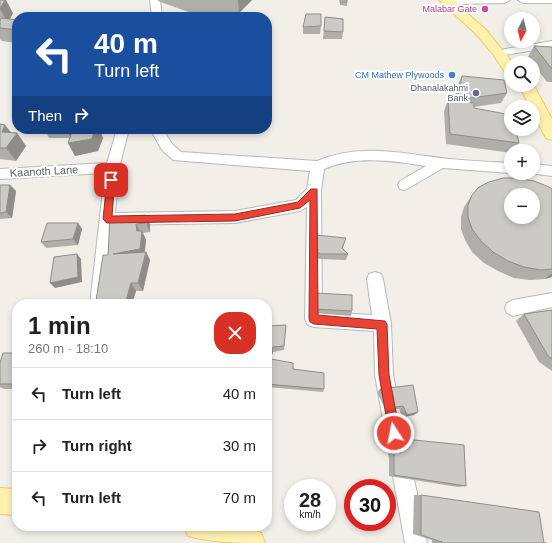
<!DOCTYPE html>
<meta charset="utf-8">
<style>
:root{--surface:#fff;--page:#f2f2f2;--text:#222;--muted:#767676;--line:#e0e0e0}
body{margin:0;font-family:Arial,sans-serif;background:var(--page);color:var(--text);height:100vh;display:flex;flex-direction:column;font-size:15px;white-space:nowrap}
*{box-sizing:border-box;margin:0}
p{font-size:13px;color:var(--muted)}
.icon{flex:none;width:22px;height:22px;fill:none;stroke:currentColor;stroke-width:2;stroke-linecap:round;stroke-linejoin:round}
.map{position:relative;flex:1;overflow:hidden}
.drawer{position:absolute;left:12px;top:299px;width:260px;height:232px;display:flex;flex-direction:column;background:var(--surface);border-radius:16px;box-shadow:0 2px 6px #0003}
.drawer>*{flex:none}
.guide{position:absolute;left:12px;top:12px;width:260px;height:122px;border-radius:16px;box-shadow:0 2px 6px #0003;background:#1a4fa0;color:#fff;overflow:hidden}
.needle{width:26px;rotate:187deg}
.buttons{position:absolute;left:504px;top:12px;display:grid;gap:8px}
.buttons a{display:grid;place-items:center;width:36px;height:36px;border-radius:50%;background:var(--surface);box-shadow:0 2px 6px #0003;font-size:20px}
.speed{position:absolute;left:284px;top:479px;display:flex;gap:8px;font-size:20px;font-weight:700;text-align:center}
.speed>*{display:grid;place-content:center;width:52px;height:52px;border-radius:50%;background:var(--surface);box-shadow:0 2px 6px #0003;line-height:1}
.speed small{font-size:10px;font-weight:400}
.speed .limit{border:6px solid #d22;background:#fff;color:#111}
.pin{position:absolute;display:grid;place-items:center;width:34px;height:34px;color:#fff;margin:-17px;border-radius:8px;box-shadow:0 2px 6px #0006}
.me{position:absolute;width:44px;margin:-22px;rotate:349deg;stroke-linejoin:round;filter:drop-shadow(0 0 3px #0008)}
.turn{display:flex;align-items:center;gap:14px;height:84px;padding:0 16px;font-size:18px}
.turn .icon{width:52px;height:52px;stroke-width:2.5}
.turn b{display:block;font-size:28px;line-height:34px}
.then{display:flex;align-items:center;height:38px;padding:0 16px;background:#0003;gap:8px;font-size:15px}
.round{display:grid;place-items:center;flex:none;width:42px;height:42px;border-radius:16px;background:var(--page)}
.head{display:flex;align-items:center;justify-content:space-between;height:68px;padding:0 16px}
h1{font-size:24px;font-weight:700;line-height:30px}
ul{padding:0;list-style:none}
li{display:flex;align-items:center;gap:12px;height:52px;padding:0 16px;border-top:1px solid var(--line)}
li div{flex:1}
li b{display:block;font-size:15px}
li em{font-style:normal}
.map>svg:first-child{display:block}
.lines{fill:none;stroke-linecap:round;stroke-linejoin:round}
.minor-casing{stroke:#b5b8bc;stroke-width:2}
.major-casing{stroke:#f2c960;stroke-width:2}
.minor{fill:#fff;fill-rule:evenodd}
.major{fill:#fff2af;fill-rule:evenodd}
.wall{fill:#afaea9}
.shaded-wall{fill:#8f8d8a}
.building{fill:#cccac5;stroke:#8f8d8a;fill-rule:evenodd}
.route{fill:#ea4335;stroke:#982c22}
.hotel-dot{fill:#d1479c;stroke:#fff;stroke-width:1.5}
.shop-dot{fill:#3f7fe0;stroke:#fff;stroke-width:1.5}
.service-dot{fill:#5c6f8a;stroke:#fff;stroke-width:1.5}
.labels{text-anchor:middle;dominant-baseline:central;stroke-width:4;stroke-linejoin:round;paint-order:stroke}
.far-hotel-label{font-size:9px;fill:#b23c85;stroke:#fff;text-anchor:end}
.far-shop-label{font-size:9px;fill:#366cbe;stroke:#fff;text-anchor:end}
.far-service-label{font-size:9px;fill:#4e5e75;stroke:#fff;text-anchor:end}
.street-label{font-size:11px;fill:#5f6368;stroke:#fff}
</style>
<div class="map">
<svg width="552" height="543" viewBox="0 0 552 543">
<rect width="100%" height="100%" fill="#f1efe8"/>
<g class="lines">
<g class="minor-casing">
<g id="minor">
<path d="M150,0h10l2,17h-10z"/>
<path d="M450,0h60l-5,3 -51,1 -4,-1z"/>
<path d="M518,0h34v3h-29z"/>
<path d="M552,41v6l-47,8 -6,-3 6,-3z"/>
<path d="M117,129h12l-10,39 -4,45 120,-2 61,-11 11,-11 3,-18 -137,-11 -11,-10 -9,-16 1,-3 5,-2 5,2 8,13 9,8 136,9c43,-19 88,-7 133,-2 20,2 41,3 61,4v10l-68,-5 -38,22 -5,-1 -2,-4 2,-4 26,-15c-33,-5 -70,-11 -102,3l-3,22 1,121 50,3 -5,-36 2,-5 6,-2 6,2 2,5 8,45 2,51 34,168h-22l-30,-168 -1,-44 -60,-4 -6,-2 -3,-6 2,-112 -7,4 -65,12 -121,2 -8,79h-16l15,-131 -105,6v-10l107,-6z"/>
<path d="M533,164l19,2v10l-23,-3h4z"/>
<path d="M552,293v14l-39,9 -6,-3 -2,-5 2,-5 6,-3z"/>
</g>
</g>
<g class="major-casing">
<g id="major">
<path d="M439,0h14l33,30 27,33h-2v13l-5,-2 -13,-20 -16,-19z"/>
<path d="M533,84l19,35v21l-6,-2 -13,-25v-6h-3l-11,-22z"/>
<path d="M0,488l17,1v26l-17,-1z"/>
<path d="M184,526h60l17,7 4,10c-26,0 -52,0 -77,-7z"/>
</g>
</g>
<use href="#minor" class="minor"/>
<use href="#major" class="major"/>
</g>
<g class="wall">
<path d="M0,0l13,13 -3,6 7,1v23l-15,-2 -2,-2z"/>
<path d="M158,0h94l-13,13 -45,1 -36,-13z"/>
<path d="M340,0h7v6l-7,-1z"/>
<path d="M325,17l18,15 -1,7h-19z"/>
<path d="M321,26l-1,8h-17v-7z"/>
<path d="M534,46l18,1v35h-5l-19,-25z"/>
<path d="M462,76l45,17 -6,10 -27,4v1l45,35 -6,8h-2v2l-65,-9 -2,-33 4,-11 7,1 2,-15z"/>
<path d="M0,124l5,1 6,7 6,1 9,13 -10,15 -16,-2z"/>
<path d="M44,129h55l4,9 -5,13 -23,5 -7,-13 2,-5h-21z"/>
<path d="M0,185h10l6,6 -4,27 -12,1z"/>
<path d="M552,189v88l-7,2 -15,1 -16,-2 -16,-7 -14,-8 -12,-11 -7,-12 -4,-11v-12l3,-10 8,-12z"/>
<path d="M110,217l40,7v8l-7,1 3,7 -1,12h1l4,8 -7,31h-7l-4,13h-34l-2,-3 12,-46z"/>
<path d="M78,223l4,6 -4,16 -32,3 -5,-6z"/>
<path d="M346,238l-3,10 5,6 -2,6 -27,-1 -9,-8v-6z"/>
<path d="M314,293l38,18 -1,5 -38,-3v-15z"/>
<path d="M552,310v61l-13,-9 -23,-41 8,-7z"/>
<path d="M286,325l-2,25 -11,2 -2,6 -4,1v-33z"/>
<path d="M17,353v36h-13l-4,-2v-24z"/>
<path d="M293,369l31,20 -1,3 -56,-5v-17z"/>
<path d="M380,389l38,23 -4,3 -11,2 -4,-8 -13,2 -9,-19z"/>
<path d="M394,438l72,48 -8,1 -69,-11v-35z"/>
<path d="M414,495h7l125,48h-114v-3l-19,-6z"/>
</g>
<g class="shaded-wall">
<path d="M5,0h1l7,13 -5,10 -8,-14z"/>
<path d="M238,0h14l-13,13z"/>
<path d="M5,125l9,12 3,-4 9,13 -10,15 -10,-13 -4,-16z"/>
<path d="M66,129h11l-6,9z"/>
<path d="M95,129h4l4,9 -5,13 -23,5 -7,-13z"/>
<path d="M10,185l6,6 -4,27 -6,-6z"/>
<path d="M146,215l4,9v8l-4,-9z"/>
<path d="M78,223l4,6 -4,16 -5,-6z"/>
<path d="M136,224l5,9 -4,-2z"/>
<path d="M142,231l4,9 -2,17 -31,-3z"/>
<path d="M146,252l4,8 -7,31 -5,-8z"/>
<path d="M77,254l4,5 1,23 -27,6 -5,-5z"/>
<path d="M552,273v4l-7,2z"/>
<path d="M131,283l5,8 -4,13h-7z"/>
<path d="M273,347v5l-2,6v-4z"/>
<path d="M418,412l-4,3 -11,2 4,-2z"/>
</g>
<g class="building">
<path d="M0,0h5l-5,9z"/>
<rect x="340" y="0" width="7" height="2"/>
<path d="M306,14h15v12l-18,1z"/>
<path d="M52,15h35l-1,2h-36z"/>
<path d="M325,17l18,2v13l-19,-1z"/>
<path d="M2,18l15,2v10l-17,-2v-8z"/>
<path d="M534,46l18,1v22z"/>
<path d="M462,76l42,4 3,13 -50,7z"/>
<path d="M448,100l26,3v5l37,7v14h5l3,14 -69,-9z"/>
<path d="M0,124l5,1 -3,7 15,1 -11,15h-6z"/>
<path d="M73,129h22l-3,10 -24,4z"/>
<path d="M503,178h15l16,3 15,6 3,2v80l-11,1 -17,-3 -16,-6 -15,-9 -12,-11 -9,-12 -4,-12v-12l4,-10 7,-8 10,-5zM511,195h22v22h-22z"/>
<path d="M0,185h10l-4,27 -6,1z"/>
<path d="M146,215v8l-10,1 1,7h5l-2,18 -27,5 33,-2 -8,31h-7l-6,21h-22l-7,-3 7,-46h5l2,-38z"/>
<path d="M47,223h31l-5,16 -32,3z"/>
<path d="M315,235l31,3 -4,10 6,6h-28l-10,-9z"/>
<path d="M77,254l1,23 -28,6 4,-26z"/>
<path d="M314,293l38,2v16l-38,-2z"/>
<path d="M552,310v49l-4,-3 -24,-42z"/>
<path d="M286,325l-2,21 -11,1 -2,7 -4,1v-29z"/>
<path d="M3,353h14v31h-17v-21z"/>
<path d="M271,359l22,4v6l31,4v16l-57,-5v-14h2z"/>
<path d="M413,385l5,27 -11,3 -4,-9 -14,2 -9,-19z"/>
<path d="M394,438l70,7 2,41 -72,-11z"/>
<path d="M421,495l118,17 5,31h2h-104v-1l-21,-7z"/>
</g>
<path class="route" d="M111,177l4,3 -3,36 123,-2 63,-12 13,-13h6l1,126 67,6 2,3 2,51 11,58 -2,4 -4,1 -3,-1 -2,-4 -10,-58 -2,-46 -63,-5 -4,-2 -1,-3 1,-119 -10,8 -65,13 -128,2 -4,-4 4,-39z"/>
<circle class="hotel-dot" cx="485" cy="9" r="4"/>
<circle class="shop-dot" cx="452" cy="75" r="4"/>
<circle class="service-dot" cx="476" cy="93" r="4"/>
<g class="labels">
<g class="far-hotel-label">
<text x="477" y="9">Malabar Gate</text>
</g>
<g class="far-shop-label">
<text x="444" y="75">CM Mathew Plywoods</text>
</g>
<g class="far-service-label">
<text x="468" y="88">Dhanalakahmi<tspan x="468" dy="10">Bank</tspan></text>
</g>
<g class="street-label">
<text transform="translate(44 171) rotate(-3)">Kaanoth Lane</text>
</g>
</g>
</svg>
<div class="buttons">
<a><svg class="needle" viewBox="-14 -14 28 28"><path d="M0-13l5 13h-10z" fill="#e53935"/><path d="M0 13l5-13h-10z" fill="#767676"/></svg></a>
<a><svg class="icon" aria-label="search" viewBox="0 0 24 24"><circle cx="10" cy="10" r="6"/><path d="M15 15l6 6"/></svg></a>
<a><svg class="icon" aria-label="layers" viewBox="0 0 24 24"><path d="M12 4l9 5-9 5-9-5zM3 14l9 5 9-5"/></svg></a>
<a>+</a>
<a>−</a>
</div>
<div class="speed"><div>28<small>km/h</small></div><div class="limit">30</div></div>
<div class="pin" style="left:111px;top:180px;background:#d93025"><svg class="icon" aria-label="arrive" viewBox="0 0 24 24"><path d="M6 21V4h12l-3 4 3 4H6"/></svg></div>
<svg class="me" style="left:394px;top:433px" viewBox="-20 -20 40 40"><circle r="17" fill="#ea4335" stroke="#fff" stroke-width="3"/><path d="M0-11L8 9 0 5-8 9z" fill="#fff"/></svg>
<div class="guide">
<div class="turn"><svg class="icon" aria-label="left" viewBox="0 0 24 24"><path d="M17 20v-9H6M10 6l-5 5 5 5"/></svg><div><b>40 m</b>Turn left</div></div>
<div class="then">Then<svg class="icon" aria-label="right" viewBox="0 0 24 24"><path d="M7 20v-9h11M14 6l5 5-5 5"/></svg></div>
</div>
<section class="drawer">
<div class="head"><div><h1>1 min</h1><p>260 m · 18:10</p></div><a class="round" style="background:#d93025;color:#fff"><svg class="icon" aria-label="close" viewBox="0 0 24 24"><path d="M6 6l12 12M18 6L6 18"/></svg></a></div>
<ul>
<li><svg class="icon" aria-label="left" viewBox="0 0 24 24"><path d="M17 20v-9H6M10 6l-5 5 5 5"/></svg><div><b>Turn left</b></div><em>40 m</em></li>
<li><svg class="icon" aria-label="right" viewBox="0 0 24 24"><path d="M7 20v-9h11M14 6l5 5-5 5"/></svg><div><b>Turn right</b></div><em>30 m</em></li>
<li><svg class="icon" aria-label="left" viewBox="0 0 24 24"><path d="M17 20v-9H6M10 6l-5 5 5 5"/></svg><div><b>Turn left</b></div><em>70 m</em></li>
</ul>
</section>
</div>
